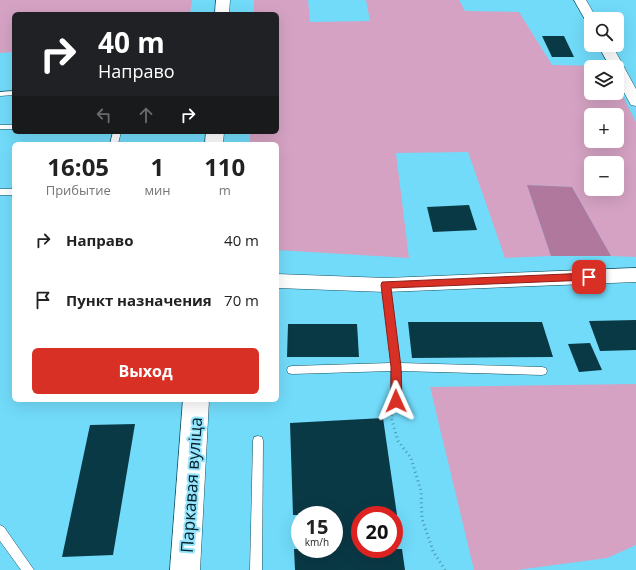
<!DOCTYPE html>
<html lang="ru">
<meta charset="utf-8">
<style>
:root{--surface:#fff;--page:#f6f6f6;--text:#222;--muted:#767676;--accent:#d93025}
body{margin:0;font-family:"Open Sans",sans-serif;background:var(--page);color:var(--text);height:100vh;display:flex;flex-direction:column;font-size:15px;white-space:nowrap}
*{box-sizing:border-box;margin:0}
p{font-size:13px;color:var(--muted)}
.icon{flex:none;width:22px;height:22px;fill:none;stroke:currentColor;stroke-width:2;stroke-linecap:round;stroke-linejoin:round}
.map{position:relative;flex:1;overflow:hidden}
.panel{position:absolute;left:12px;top:142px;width:267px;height:260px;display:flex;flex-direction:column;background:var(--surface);border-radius:6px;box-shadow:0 4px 16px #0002}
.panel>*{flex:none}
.hud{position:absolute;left:12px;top:12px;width:267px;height:122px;border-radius:6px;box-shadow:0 4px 16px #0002;background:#202124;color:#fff;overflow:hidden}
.buttons{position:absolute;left:584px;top:12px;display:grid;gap:8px}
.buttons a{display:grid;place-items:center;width:40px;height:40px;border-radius:6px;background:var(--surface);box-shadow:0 4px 16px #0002;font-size:20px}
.speed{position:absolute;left:291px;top:506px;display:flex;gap:8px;font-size:20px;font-weight:700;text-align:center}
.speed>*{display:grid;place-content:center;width:52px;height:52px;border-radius:50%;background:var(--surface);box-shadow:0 4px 16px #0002;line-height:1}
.speed small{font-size:10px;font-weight:400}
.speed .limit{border:6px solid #d22;background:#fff;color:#111}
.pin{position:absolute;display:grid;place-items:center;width:34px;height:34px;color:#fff;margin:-17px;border-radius:8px;box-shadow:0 2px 6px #0006}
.me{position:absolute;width:44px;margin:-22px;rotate:359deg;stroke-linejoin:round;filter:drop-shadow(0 0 3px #0008)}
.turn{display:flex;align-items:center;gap:14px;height:84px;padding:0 20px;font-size:18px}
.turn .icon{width:52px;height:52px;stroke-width:2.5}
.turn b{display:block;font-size:28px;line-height:34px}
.lanes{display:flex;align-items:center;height:38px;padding:0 20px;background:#0003;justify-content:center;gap:20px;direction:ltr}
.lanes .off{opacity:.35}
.eta{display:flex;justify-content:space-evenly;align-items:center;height:68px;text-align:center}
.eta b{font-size:24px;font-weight:700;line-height:28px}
.action{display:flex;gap:8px;margin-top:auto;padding:8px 20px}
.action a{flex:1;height:46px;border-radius:6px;background:var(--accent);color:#fff;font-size:16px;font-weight:700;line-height:46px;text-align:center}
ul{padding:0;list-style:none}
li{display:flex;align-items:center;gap:12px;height:60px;padding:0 20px}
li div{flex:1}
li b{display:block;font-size:15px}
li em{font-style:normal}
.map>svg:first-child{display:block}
.green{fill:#d5a2c3;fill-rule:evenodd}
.forest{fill:#b1789e}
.building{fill:#0a3946}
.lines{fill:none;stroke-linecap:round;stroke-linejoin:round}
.lane-casing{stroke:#185262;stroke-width:1}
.street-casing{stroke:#185262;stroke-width:1}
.secondary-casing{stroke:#185262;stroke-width:1}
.path{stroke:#4a98b0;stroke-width:3;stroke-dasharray:1 3.5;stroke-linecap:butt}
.lane{fill:#fff;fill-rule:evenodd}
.street{fill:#fff;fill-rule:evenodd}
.secondary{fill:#fff;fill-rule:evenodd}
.route{fill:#d93025;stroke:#8d1f18}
.labels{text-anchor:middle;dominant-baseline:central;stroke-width:4;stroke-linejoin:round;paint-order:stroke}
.near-street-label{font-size:17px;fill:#001f28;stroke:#96e5fe}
</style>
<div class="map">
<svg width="636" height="570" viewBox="0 0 636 570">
<rect width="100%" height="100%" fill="#72dbfa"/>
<g class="green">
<path d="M0,0h192l-2,14h-176v38l-14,1z"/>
<path d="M254,0h54l2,22 60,-1 -4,-21h93l6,11 54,1 33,53 55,1 -16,1v26h26v-8l19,37v135l-25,-1 -39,-69 -45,-2 24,71 -46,2 -37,-106 -72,1 13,105 -132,-8v-106h-27v-12h27v-118h-23zM591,115h26v26h-26zM591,163h26v26h-26z"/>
<path d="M636,384v161l-29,13 -90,12h-43l-44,-183z"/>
</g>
<path class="forest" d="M527,185l45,2 39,69h-60z"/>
<g class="building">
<path d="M542,36h22l10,21h-22z"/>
<path d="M469,205l8,25 -44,2 -6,-25z"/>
<path d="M636,320v30l-36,1 -11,-30z"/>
<path d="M408,322h134l11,35 -141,1z"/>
<path d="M288,324h69l2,33h-72z"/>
<path d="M590,343l12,27 -23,2 -11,-28z"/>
<path d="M383,418l14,97h-37v34h42l3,21h-110l-1,-21h40v-34h-41l-3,-92z"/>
<path d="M135,424l-22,131 -51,2 28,-132z"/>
</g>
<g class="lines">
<g class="lane-casing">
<g id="lane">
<path d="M14,91v4l-14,1v-4z"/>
<rect x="0" y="125" width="14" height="4"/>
<path d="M113,132h8l-3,12h-8z"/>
<rect x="0" y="189" width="14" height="6"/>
<path d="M386,281l3,1 1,3 10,78 142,4 4,1 1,3 -1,3 -4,1 -141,-4v30l-1,3 -4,2 -4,-2 -1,-3v-30l-99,3 -4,-1 -1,-3 1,-3 4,-1 99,-3 -9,-78 1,-3z"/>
<path d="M258,436l4,1 1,4 -1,129h-12l3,-129 1,-4z"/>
<path d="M0,525l4,2 30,43h-13l-21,-29z"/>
</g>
</g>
<g class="street-casing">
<g id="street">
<path d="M574,0h12l11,19h-6v5l-4,-1z"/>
<path d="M598,45h14l24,44v17l-5,-1 -14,-25v-13h-7z"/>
<path d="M636,268v14l-250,10 -109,-4v-14l109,4z"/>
</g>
</g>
<g class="secondary-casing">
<g id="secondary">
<path d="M216,0h14l-1,14h-14z"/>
<path d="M206,132h18l-1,12h-18z"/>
<path d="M183,400h26l-9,170h-30z"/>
</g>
</g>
<path class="path" d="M392,415l-1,2 7,24 13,17 10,33 1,28 11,32 12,19"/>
<use href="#lane" class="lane"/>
<use href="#street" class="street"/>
<use href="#secondary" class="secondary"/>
</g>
<path class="route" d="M589,273l5,4 -5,3 -198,8 10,79 1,34 -2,3 -4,2 -3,-2 -2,-3v-34l-10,-82 1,-3z"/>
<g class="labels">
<g class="near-street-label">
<text transform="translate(191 485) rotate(-86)">Паркавая вуліца</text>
</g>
</g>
</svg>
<div class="buttons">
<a><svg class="icon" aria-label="search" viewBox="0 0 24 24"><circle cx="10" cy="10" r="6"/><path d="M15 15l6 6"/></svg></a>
<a><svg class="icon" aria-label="layers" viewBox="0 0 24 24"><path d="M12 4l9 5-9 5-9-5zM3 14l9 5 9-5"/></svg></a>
<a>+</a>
<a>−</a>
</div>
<div class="speed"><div>15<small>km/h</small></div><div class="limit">20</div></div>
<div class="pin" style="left:589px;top:277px;background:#d93025"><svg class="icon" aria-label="arrive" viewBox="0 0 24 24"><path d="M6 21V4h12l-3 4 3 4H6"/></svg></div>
<svg class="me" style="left:396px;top:401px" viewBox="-20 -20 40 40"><path d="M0-17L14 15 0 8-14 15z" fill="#d93025" stroke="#fff" stroke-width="4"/></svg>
<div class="hud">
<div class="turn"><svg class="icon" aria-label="right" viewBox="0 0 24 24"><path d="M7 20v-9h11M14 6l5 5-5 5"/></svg><div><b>40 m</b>Направо</div></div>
<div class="lanes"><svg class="icon off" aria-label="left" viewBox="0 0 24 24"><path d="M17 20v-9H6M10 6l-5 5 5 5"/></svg><svg class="icon off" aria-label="ahead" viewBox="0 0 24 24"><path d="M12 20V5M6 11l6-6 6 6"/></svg><svg class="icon" aria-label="right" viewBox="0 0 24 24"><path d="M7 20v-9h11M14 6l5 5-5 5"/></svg></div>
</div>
<section class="panel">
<div class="eta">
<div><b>16:05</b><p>Прибытие</p></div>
<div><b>1</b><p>мин</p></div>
<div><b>110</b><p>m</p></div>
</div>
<ul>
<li><svg class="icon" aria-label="right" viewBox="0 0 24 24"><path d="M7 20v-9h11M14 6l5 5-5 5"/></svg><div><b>Направо</b></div><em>40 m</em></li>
<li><svg class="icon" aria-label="arrive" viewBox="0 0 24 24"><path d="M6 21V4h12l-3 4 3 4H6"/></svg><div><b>Пункт назначения</b></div><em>70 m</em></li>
</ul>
<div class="action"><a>Выход</a></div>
</section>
</div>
